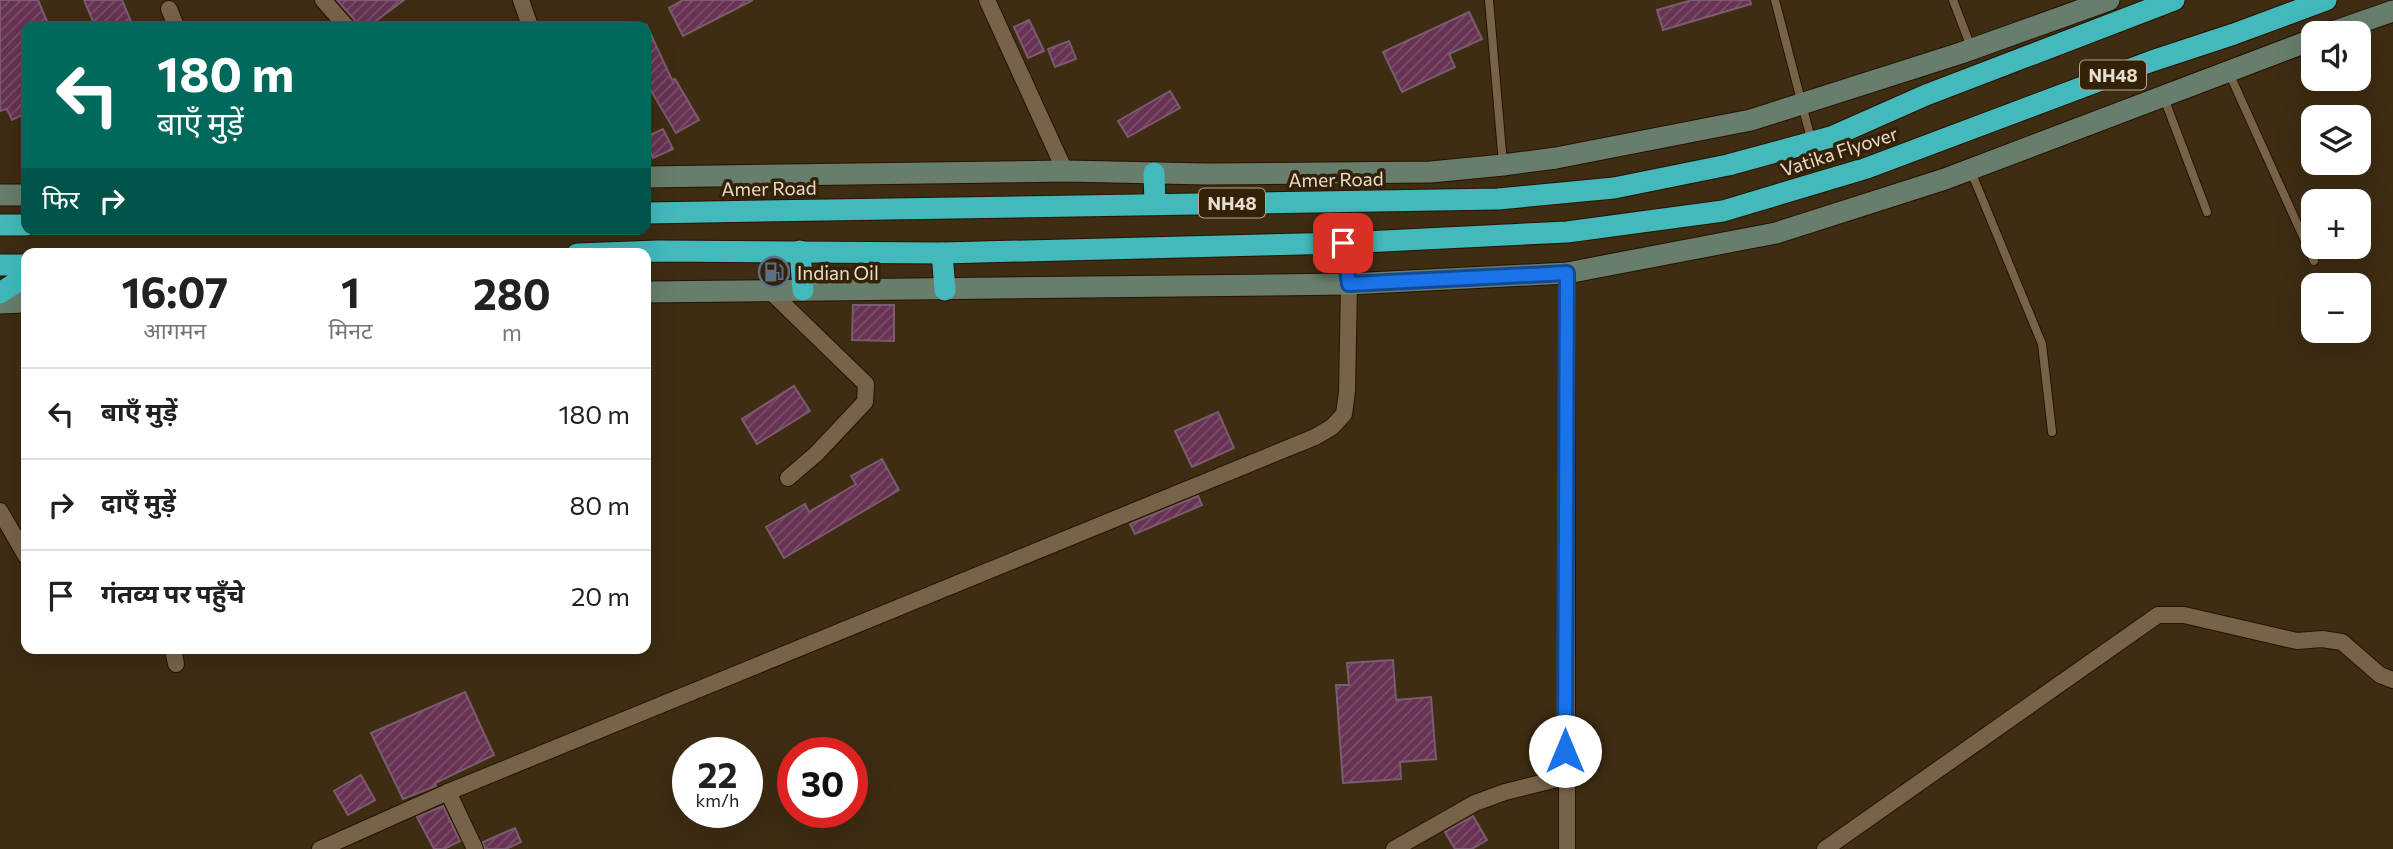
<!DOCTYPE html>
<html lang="hi">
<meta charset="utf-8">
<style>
:root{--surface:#fff;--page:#f6f6f6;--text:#202124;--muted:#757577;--line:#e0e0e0}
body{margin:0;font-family:Commissioner,"Noto Sans Devanagari",sans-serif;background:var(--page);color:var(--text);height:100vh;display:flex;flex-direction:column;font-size:26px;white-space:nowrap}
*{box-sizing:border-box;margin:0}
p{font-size:23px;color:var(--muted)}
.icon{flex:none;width:38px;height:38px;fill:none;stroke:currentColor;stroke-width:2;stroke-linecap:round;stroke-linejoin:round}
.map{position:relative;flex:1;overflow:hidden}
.drawer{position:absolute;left:21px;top:248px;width:630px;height:406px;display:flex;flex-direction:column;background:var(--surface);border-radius:14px;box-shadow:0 7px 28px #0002}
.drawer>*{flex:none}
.hud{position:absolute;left:21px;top:21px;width:630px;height:214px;border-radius:14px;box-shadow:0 7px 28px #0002;background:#00695c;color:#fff;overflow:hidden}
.fabs{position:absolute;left:2301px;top:21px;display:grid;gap:14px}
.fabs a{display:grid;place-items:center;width:70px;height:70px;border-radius:14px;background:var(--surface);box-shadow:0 7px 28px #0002;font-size:35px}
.speed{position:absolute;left:672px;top:737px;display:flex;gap:14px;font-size:35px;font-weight:700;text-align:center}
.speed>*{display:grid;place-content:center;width:91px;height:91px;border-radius:50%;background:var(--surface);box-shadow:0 7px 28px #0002;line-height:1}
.speed small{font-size:18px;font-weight:400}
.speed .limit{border:10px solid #d22;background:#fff;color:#111}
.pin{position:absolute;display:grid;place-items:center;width:60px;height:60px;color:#fff;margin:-30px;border-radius:14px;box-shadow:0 4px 10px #0006}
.me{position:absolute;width:77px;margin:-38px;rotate:0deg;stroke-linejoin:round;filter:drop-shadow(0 0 5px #0008)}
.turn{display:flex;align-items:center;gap:24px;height:147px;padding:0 21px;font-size:32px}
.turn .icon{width:91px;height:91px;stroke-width:2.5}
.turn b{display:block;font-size:49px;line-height:60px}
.then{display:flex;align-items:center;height:66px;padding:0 21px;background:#0003;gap:14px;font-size:26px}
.eta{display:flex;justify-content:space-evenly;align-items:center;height:119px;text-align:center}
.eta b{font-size:42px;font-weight:700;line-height:49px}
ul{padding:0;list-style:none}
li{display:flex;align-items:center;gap:21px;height:91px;padding:0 21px;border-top:2px solid var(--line)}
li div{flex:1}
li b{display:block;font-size:26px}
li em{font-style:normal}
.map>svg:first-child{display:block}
.building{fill:url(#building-hatch);stroke:#7b5c6e;stroke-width:2}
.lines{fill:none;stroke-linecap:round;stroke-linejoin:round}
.lane-casing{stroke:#251400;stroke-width:10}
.street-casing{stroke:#251400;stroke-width:18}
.secondary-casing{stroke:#251400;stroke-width:23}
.highway-casing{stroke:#251400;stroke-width:23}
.lane{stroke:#786349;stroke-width:8}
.street{stroke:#786349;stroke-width:16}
.secondary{stroke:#687d6b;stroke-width:21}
.highway{stroke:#43b9bb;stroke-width:21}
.route-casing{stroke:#114b97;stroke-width:18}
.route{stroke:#1a73e8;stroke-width:12}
.labels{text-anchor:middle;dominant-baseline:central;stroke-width:7;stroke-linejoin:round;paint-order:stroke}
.shield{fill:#342208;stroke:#b3a593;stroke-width:2}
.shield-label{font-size:18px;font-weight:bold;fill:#e9ddce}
.street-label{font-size:19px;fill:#e9ddce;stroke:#342208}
.poi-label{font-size:19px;fill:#e9ddce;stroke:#342208;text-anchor:start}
</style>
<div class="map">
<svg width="2393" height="849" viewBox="0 0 2393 849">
<defs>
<pattern id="building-hatch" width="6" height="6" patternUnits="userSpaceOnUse" patternTransform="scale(1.75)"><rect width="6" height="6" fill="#673253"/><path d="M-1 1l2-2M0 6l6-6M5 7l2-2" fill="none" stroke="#7d4f6b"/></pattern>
</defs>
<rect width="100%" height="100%" fill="#3e2c13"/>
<g class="building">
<path d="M0,0h38l11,26h-23v87l-14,7 -5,-11 -7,2z"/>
<path d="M84,0h38l11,26h-38z"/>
<path d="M337,0h67l-35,26h-13l-2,-7z"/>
<path d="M683,0h70l-70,36 -14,-28z"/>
<path d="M1692,0h58l1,4 -88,26 -6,-20z"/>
<path d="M1469,12l13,27 -33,15 6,13 -53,25 -19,-40z"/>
<path d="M1029,20l15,31 -16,7 -14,-31z"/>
<path d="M646,24l26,56 3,-1 24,41 -23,13 -26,-44 -4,2z"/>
<path d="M1069,41l7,18 -21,8 -7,-18z"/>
<path d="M1170,91l10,17 -52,29 -10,-16z"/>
<path d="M663,129l10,20 -20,9 -7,-14v-7z"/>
<path d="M853,305h41v36l-42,-1z"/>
<path d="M794,386l16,25 -53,33 -15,-25z"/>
<path d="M1218,412l16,36 -42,19 -17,-36z"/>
<path d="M882,459l17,31 -115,68 -18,-31 39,-23 4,8 47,-28 -5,-8z"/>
<path d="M1198,496l4,9 -67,29 -5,-10z"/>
<path d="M1393,660l3,40 35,-3 5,62 -36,3 1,17 -58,4 -7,-98h13l-2,-22z"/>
<path d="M465,692l29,63 -59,28 1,3 -33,13 -32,-66z"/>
<path d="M361,775l14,25 -27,15 -14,-24z"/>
<path d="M443,806l17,35 -16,8h-10l-17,-32z"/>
<path d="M1473,816l14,24 -15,9h-17l-10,-17z"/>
<path d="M515,828l6,14 -15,7h-21l-2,-7z"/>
</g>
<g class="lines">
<g class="lane-casing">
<g id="lane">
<path d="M1489,0l14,164"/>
<path d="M1775,0l36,139"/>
<path d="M1953,0l18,47"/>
<path d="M2229,73l85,188"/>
<path d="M2164,98l43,114"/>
<path d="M1970,169l72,175 10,88"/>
</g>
</g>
<g class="street-casing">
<g id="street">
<path d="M323,0l23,26"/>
<path d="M521,0l9,26"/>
<path d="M987,0l78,171"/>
<path d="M169,9l7,17"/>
<path d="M769,290l97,94 -1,18 -49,52 -28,24"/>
<path d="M0,511l26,45"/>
<path d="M173,649l3,15"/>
<path d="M448,792l27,57"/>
<path d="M320,849l128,-57 867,-355 17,-10 12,-13 3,-22 2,-108 -6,-41"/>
<path d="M1394,849l81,-46 30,-11 60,-15"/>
<path d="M1567,849v-576"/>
<path d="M1825,849l333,-234h26l113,26 25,-2 20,3 38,33 13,5"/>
</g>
</g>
<g class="secondary-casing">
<g id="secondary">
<path d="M2330,33l63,-22"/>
<path d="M646,177l419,-6 142,3 224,-2 72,-7 53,-7 195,-38 210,-67 148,-53"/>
<path d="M0,195h26"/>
<path d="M646,292l703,-8 218,-11 209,-40 169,-54 369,-140"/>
<path d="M0,303l26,-1"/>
</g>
</g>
<g class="highway-casing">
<g id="highway">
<path d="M1154,173l1,31"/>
<path d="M646,213l852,-14 116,-11 114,-23 103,-28 95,-42 248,-95"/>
<path d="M0,225h26"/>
<path d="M800,251l3,39"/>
<path d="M942,253l3,37"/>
<path d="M577,254l81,-3 284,2 401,-10 224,-11 156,-21 144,-43 285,-107 82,-27 92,-34"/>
<path d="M0,265h26"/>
<path d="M0,293l26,-17"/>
</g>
</g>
<use href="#lane" class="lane"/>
<use href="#street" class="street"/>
<use href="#secondary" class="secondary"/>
<use href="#highway" class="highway"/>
</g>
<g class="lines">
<g class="route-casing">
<path id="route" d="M1343,243l6,41 218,-11 -2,478"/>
</g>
<use href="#route" class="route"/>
</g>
<defs>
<g id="fuel-ring" transform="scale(1.575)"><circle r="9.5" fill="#342208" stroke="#5c6f8a" stroke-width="1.5"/><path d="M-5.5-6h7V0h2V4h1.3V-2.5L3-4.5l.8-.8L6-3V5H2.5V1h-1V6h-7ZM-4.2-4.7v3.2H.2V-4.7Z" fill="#5c6f8a"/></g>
</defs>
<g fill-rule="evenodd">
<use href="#fuel-ring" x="774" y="272"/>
</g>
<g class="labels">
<g class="shield">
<rect x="2080" y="60.5" width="66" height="29" rx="5"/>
<rect x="1199" y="188.5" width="66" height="29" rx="5"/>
</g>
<g class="shield-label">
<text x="2113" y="75">NH48</text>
<text x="1232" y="203">NH48</text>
</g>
<g class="street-label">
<text transform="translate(1839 151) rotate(-18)">Vatika Flyover</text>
<text transform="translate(1336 179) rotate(-1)">Amer Road</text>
<text transform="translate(769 188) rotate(-1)">Amer Road</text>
</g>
<g class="poi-label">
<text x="797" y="272">Indian Oil</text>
</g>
</g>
</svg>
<div class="fabs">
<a><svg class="icon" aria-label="sound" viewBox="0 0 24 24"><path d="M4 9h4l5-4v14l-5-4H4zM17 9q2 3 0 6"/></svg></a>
<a><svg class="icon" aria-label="layers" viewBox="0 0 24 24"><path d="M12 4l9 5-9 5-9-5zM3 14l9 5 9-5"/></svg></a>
<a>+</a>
<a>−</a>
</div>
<div class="speed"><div>22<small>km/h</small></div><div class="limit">30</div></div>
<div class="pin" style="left:1343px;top:243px;background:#d93025"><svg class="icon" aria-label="arrive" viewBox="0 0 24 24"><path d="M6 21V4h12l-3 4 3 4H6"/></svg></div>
<svg class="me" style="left:1565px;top:751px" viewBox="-20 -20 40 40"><circle r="19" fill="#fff"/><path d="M0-13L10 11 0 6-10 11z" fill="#1a73e8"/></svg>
<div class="hud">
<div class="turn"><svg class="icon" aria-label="left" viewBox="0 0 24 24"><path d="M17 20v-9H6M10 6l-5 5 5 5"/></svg><div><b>180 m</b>बाएँ मुड़ें</div></div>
<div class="then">फिर<svg class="icon" aria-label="right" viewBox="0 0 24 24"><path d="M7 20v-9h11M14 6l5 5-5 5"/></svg></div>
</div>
<section class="drawer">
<div class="eta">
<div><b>16:07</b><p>आगमन</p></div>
<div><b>1</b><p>मिनट</p></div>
<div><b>280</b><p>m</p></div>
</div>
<ul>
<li><svg class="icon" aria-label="left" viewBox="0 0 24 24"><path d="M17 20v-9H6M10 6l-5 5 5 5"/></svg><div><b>बाएँ मुड़ें</b></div><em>180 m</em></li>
<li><svg class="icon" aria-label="right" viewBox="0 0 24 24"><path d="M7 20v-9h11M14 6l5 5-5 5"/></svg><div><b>दाएँ मुड़ें</b></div><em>80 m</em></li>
<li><svg class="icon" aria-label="arrive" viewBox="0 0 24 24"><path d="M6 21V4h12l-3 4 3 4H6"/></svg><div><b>गंतव्य पर पहुँचे</b></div><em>20 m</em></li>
</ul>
</section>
</div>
